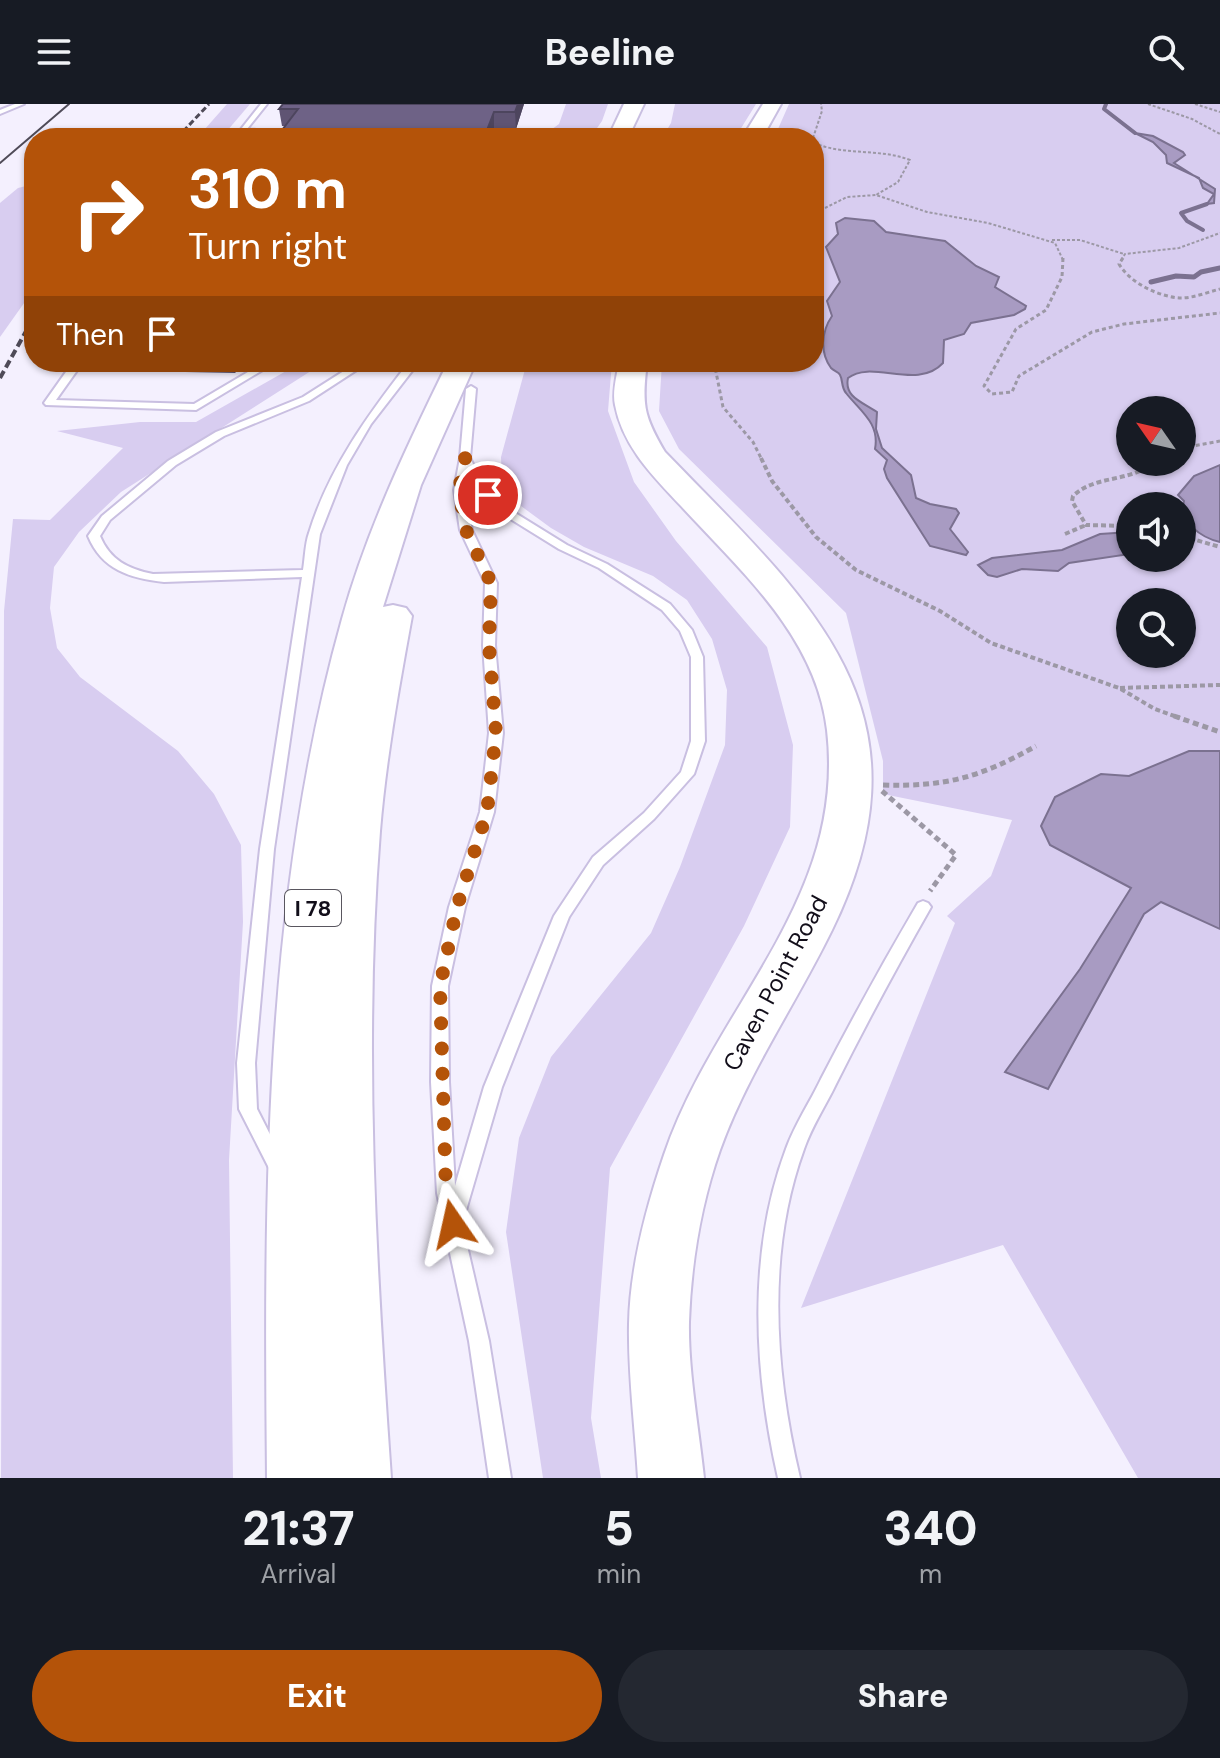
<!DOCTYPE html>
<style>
:root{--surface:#171b24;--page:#242831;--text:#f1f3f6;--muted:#9ea1a6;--accent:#b45309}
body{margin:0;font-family:"DM Sans",sans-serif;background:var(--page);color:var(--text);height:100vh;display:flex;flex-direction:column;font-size:30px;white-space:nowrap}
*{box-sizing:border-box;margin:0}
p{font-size:26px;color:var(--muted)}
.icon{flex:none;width:44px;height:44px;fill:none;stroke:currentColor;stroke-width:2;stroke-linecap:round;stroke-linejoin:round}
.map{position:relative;height:1374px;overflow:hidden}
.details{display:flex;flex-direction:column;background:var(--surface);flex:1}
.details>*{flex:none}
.top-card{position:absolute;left:24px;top:24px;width:800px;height:244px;border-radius:32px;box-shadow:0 2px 6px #0004;background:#b45309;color:#fff;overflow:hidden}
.needle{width:52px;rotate:304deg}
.buttons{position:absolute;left:1116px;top:292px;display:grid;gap:16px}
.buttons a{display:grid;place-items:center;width:80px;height:80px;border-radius:50%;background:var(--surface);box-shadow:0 2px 6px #0004;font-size:40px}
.pin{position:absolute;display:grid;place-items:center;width:68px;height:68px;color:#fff;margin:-34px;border:4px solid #fff;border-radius:50%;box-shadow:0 2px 8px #0007}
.me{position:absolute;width:88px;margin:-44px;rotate:349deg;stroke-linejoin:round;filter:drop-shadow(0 0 6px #0008)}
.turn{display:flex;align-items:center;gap:28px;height:168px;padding:0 32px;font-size:36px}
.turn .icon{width:104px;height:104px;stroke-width:2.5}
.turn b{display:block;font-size:56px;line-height:68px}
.then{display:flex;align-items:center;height:76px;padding:0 32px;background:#0003;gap:16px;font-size:30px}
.eta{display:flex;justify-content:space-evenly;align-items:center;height:136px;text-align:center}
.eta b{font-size:48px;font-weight:800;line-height:56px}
.button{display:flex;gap:16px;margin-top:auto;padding:16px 32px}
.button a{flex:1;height:92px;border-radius:48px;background:var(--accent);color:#fff;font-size:32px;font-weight:800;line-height:92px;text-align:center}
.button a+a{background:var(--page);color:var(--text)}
header{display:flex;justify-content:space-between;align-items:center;height:104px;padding:0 32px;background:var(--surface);font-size:36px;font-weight:800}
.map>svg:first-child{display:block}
.green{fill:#d8cdf0;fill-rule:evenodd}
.water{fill:#a89bc2;stroke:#7b7190;stroke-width:2}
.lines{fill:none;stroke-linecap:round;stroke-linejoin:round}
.stream-far1{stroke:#7b7190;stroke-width:4}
.stream{stroke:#7b7190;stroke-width:5}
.lane-casing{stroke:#c9bfe1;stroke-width:4}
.secondary-casing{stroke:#c9bfe1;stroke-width:4}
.highway-casing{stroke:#c9bfe1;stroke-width:4}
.path-far3{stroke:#9c98a5;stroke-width:2;stroke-dasharray:3 2;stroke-linecap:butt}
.path-far2{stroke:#9c98a5;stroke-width:3;stroke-dasharray:4 3;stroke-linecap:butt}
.path-far1{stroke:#9c98a5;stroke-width:4;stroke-dasharray:5 3;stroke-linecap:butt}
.path{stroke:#9c98a5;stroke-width:5;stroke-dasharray:6 4;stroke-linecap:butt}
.lane{fill:#fff;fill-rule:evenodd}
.secondary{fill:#fff;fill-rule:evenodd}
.highway{fill:#fff;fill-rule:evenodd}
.tram{stroke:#4f4b58;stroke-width:2}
.rail-far1{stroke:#4f4b58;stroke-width:3;stroke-dasharray:6 3;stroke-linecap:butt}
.rail{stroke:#4f4b58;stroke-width:4;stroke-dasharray:8 4;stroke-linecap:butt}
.wall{fill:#5f5473}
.shaded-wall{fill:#4d455e}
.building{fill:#6e6286;stroke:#4d455e;stroke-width:2}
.route{stroke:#b45309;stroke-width:14;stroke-dasharray:0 25.2}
.labels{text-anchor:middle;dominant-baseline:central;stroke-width:7;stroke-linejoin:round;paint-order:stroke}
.shield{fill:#fff;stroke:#59565f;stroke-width:2}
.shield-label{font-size:22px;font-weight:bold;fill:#120e1a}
.street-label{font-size:24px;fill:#120e1a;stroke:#fff}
</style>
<header><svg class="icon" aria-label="menu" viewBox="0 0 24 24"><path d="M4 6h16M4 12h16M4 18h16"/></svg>Beeline<svg class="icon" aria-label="search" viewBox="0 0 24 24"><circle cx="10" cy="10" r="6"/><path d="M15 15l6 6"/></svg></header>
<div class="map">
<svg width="1220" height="1374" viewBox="0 0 1220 1374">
<rect width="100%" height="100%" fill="#f4f0fe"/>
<g class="green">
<path d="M227,0h23l-29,34h-24z"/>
<path d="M566,0h42l-6,17 -12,17h-50l19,-14z"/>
<path d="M675,0h81l-21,34h-73l9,-15z"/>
<path d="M789,0h431v1374h-82l-135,-233 -202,63 154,-385 -8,-7 44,-40 21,-56 -129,-26v-33l-37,-148 -167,-164 -20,-38 3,-49h152v-224h-40zM1130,306h52v52h-52zM1130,402h52v52h-52zM1130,498h52v52h-52z"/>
<path d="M34,80v105l-34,48v-134l18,-15z"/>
<path d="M302,258h23l-204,130 -42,40 -25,35 -4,41 7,40 23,29 98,74 36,43 27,51 2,77 -14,238 4,318h-232l3,-867 9,-92 37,1 73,-72 -66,-17 83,-9h56z"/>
<path d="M527,258h85l-4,49 26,71 42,59 91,106 26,98 -3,82 -46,99 -134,242 -19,250 10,60h-58l-37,-246 13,-94 32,-81 100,-124 29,-66 45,-122 2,-55 -15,-51 -25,-39 -34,-24 -69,-29 -33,-19 -30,-22 -19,-25 -1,-24z"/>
</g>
<g class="water">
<path d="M1135,29l18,3 30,16 2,3 -11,8 41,26 -1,14 -7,1 7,-10 -11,-6 -4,-10 -32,-15 -1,-8 -13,-13z"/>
<path d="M845,114l29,3 12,11 59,9 31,25 23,11 -4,10 31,19 -1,3 -11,6 -43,8 -7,11 -20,6 -1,23c-26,28 -71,-4 -95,15 -4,19 14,24 29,34l-1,17 6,19 29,27 5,23 14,6 26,5 3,4 -9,16 18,23 -2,3 -36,-9 -43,-68 -3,-9 3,-9 -12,-11c5,-26 -15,-38 -29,-56 -5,-6 -3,-13 -6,-18 -1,-3 -6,-4 -9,-7 -11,-15 -10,-36 1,-52l-5,-15 13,-19 -14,-35 12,-13 -2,-11z"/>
<path d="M1220,361v77c-18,-4 -42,-20 -36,-41l-6,-6 16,-19z"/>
<path d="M1130,428v22l-61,9 -11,8 -36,-2 -25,8 -9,-2 -10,-10 14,-7 70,-8 38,-16z"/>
<path d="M1189,647h31v178l-59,-27 -17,12 -96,175 -43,-17 75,-103 51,-81 -81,-43 -9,-19 14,-29 46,-23 28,2z"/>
</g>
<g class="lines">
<g class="stream-far1">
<path d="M1106,0l-2,5 31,24"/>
<path d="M1203,126l-16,-9 -6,-8 26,-9"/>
</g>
<path class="stream" d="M1151,178l25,-6 18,1 7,-5 19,-4"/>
<g class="lane-casing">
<g id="lane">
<path d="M15,0h9l-24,10v-4z"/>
<path d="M261,0h6l-20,25 33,3 -3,6h-6l2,-3 -29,-2 -4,5h-6z"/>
<path d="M73,258h10l-27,38 138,4 71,-42h11l-80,48 -150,-5 -2,-2z"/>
<path d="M358,258h11l-60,39 -85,35 -48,29 -66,55 -10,16c10,24 28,33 53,38l150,-4c2,-12 2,-26 6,-37 20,-65 59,-118 100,-171h10l-48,62 -24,41 -27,69 -46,315 -19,214 2,46 27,53 -3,6 -6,2 -6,-2 -30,-59 -2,-46 23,-214 42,-272 -138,5c-34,-4 -62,-12 -76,-46l14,-20 66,-55 48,-29 87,-35z"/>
<path d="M471,282l5,3 -6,69 9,18 13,17 20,18 55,34 40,19 63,40 22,26 11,27 2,84 -11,33 -40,45 -51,46 -34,52 -67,170 -40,137 27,117 22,137h-22l-20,-137 -32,-148 -6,-111 1,-96 17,-79 31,-95 9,-79 -6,-88 2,-62 -25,-53 -6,-40 6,-32 6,-69zM467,370l17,23 20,18 55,34 40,19 63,42 18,21 11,26v84l-10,31 -37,41 -51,44 -39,59 -70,171 -29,99 -6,-104 -1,-96 17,-79 29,-95 9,-79 -8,-88 2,-62 -25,-53 -8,-40z"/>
<path d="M923,797l5,2 3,4c-33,58 -65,117 -95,177 -10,21 -24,42 -32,65 -38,104 -29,223 -4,329h-22c-24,-106 -31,-225 8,-329 9,-25 24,-47 35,-70 31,-60 63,-118 97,-176z"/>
</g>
</g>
<g class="secondary-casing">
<g id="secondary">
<path d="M763,0h18l-19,34h-20z"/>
<path d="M619,258h28c-5,42 -4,53 18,90 143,148 275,256 167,478 -36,74 -84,142 -112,220 -19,54 -29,115 -31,172 -1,48 10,107 15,156h-66c-3,-51 -10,-103 -9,-154 1,-57 17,-116 35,-169 50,-149 183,-254 163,-425 -11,-93 -86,-159 -146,-224 -28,-30 -58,-59 -66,-101 -3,-13 2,-30 4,-43z"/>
</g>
</g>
<g class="highway-casing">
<g id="highway">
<path d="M624,0h20l-16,34h-20z"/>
<path d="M448,258h28l-55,123 -38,122 10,-2 13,3 6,8c-13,71 -26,143 -32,215 -17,216 -4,432 11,647h-124c-3,-286 -3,-581 75,-859 25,-90 65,-173 106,-257z"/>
</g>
</g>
<g class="path-far3">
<path d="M1148,0l44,15 28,15"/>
<path d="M1195,0l25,8"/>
<path d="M813,34l9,-27 -1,-7"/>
<path d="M814,39c31,13 65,5 96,17l-12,22 -22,13"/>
<path d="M814,114l9,-9 24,-12 29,-2 51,17 61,11 67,20 8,17"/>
<path d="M1052,136h28l44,14"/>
<path d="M1121,156l4,-6 54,-6 41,-15"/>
</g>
<g class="path-far2">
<path d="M1063,154l-1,19 -16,33 -30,19 -32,57 8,8 20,-2 7,-16 73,-44 32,-8 96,-11"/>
<path d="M1123,154l-4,6c11,19 40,33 62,34 13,0 27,-6 39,-9"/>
<path d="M714,258l9,45 30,35 9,18"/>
<path d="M1182,344l38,-7"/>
</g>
<g class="path-far1">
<path d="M761,354l11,23 44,56 40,33 84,41 51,32 128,45 36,21 25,9"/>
<path d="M1130,422l-44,-1 -14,-24 1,-5c23,-22 58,-13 80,-34"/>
<path d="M1065,430l21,-9"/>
<path d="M1182,432l38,11"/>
<path d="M1120,584l100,-3"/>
</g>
<g class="path">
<path d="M1174,612l46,16"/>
<path d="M883,681c63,2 98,-8 153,-39"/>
<path d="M882,687l74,64 -26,36"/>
</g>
<use href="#lane" class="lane"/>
<use href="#secondary" class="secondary"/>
<use href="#highway" class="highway"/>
<path class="tram" d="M0,59l69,-59"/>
<path class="rail-far1" d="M177,34l32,-34"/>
<path class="rail" d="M0,274l34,-61"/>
</g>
<g class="wall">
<path d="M283,0h241l-8,25h-22l-3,9h-215l9,-12h-3l-3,-17z"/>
<path d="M84,258h157l-6,11 -149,-3z"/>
</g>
<g class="shaded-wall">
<path d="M518,0h6l-8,25 -1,-17z"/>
<path d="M494,8v17l-3,9h-7z"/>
<path d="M233,258h8l-6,11z"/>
</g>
<path class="building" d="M283,0h235l-3,8h-21l-10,26h-208l22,-29h-19z"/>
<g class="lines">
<path class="route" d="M453,1120l-7,-31 -6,-207 17,-79 30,-95 9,-79 -7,-88 2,-62 -25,-53 -7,-40 6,-32 9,19 14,18"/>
</g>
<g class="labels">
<rect class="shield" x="285" y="786" width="56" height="36" rx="6"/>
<g class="shield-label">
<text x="313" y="804">I 78</text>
</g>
<g class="street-label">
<text transform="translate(775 879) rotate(-62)">Caven Point Road</text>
</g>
</g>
</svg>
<div class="buttons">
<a><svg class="needle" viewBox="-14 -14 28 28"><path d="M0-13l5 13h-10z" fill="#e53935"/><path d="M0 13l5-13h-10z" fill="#9ea1a6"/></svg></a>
<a><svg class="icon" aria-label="sound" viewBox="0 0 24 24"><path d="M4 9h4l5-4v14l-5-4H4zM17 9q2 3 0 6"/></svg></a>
<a><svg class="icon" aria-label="search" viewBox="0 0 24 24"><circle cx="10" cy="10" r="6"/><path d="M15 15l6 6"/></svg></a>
</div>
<div class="pin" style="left:488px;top:391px;background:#d93025"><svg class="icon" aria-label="arrive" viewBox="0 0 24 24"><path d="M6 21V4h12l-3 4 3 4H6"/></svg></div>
<svg class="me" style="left:453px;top:1120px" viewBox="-20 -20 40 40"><path d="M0-17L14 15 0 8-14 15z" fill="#b45309" stroke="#fff" stroke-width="4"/></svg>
<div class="top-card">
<div class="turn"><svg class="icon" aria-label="right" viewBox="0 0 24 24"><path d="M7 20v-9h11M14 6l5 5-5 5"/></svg><div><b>310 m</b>Turn right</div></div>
<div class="then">Then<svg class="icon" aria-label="arrive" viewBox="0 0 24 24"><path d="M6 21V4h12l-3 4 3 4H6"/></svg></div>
</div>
</div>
<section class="details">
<div class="eta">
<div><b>21:37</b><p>Arrival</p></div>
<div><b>5</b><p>min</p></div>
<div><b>340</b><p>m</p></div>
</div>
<div class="button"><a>Exit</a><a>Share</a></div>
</section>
